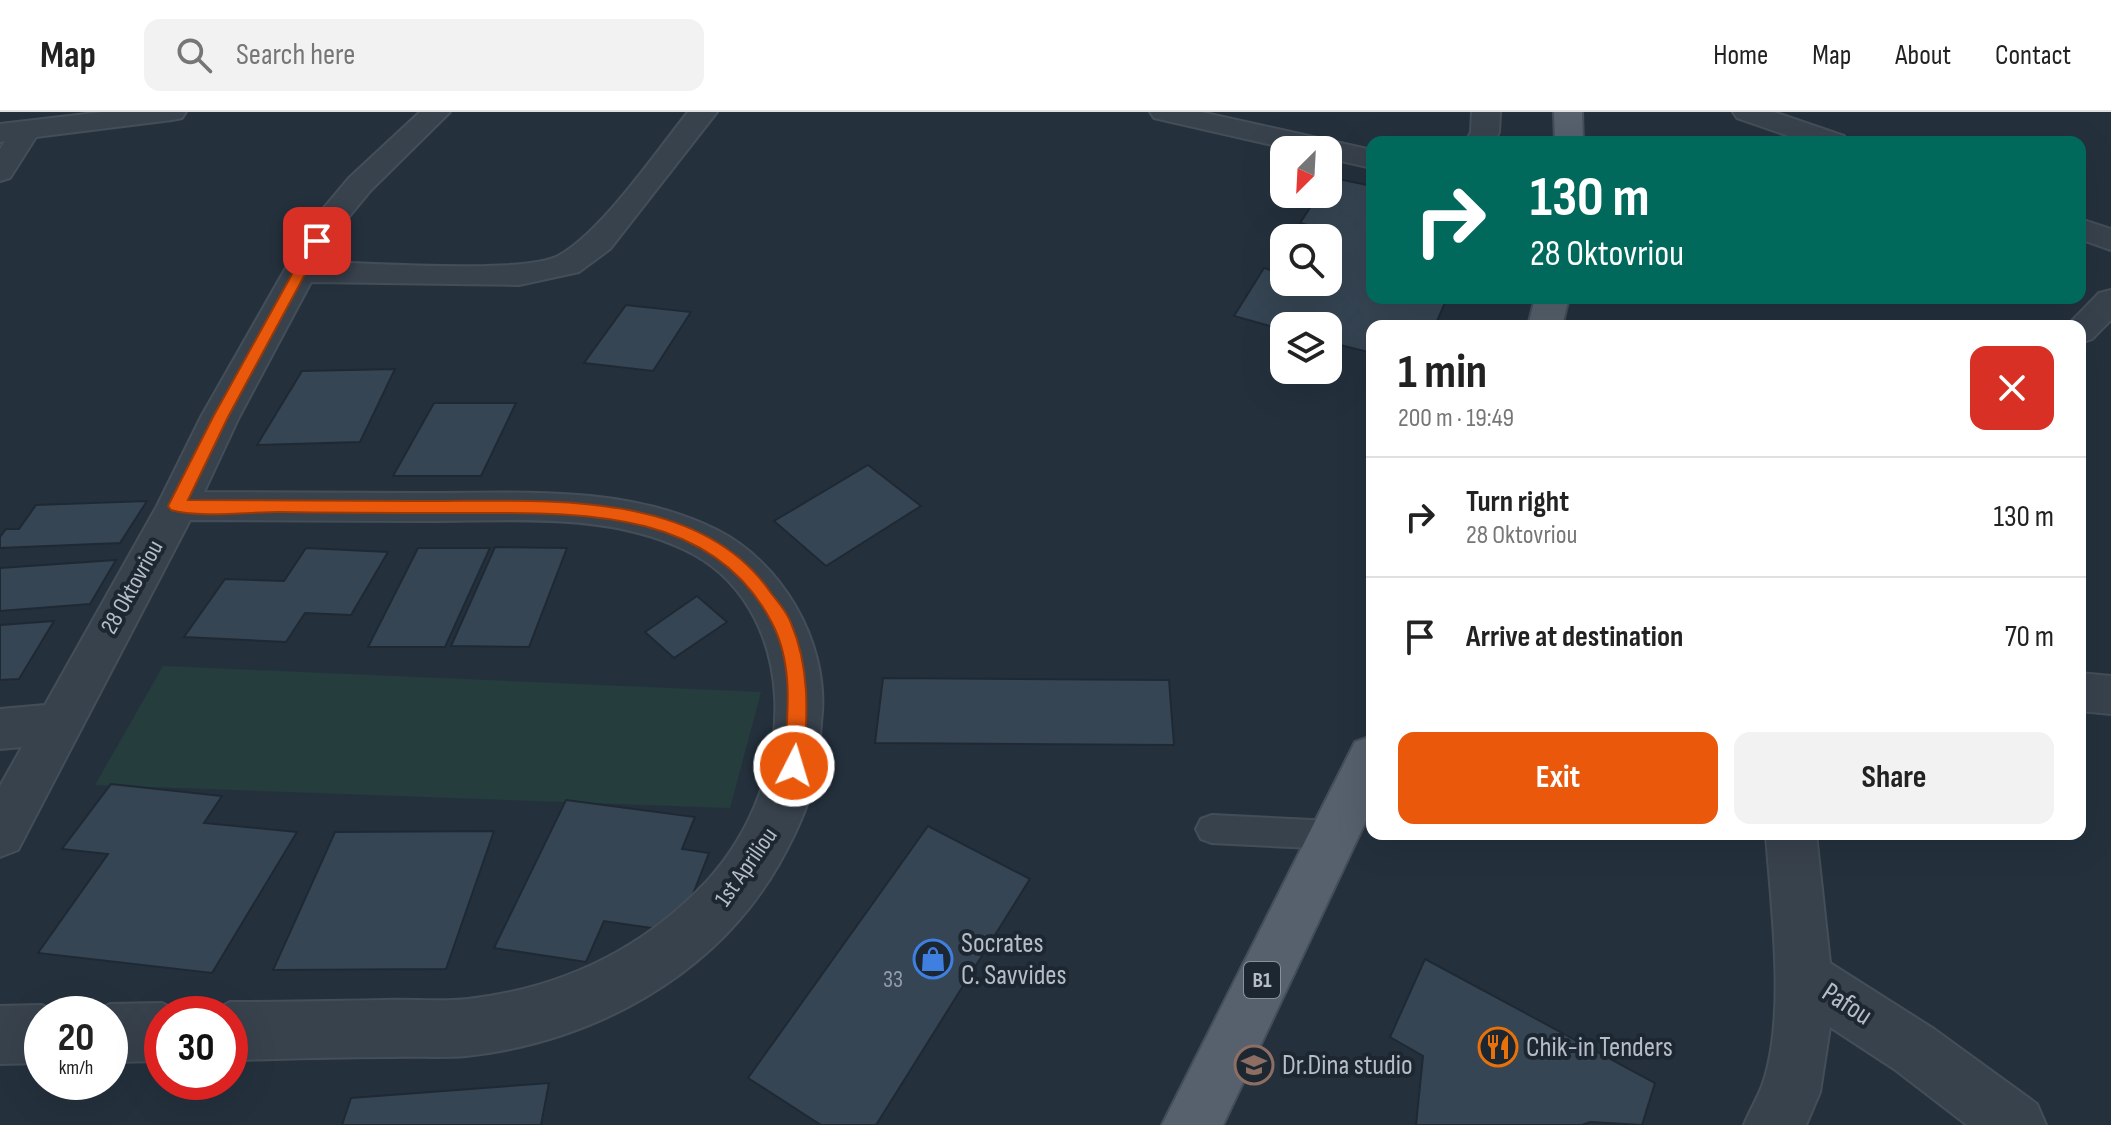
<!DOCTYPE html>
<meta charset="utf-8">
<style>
:root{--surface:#fff;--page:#f2f2f2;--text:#222;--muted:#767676;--line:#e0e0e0;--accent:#ea580c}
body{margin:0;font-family:"Sofia Sans Condensed",sans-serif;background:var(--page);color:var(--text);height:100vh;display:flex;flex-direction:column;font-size:30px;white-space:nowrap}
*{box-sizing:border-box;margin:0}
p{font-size:26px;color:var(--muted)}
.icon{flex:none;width:44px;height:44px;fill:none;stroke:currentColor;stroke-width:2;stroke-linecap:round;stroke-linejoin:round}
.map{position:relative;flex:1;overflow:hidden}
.sheet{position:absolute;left:1366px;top:208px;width:720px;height:520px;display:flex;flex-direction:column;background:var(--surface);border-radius:16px;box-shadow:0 8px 32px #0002}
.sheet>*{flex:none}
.top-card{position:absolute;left:1366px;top:24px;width:720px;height:168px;border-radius:16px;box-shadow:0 8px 32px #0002;background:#00695c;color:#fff;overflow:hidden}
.needle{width:52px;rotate:204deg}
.buttons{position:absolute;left:1270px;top:24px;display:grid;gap:16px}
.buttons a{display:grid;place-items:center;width:72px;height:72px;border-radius:16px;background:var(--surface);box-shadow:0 8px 32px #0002;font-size:40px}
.speed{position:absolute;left:24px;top:884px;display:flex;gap:16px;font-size:40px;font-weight:700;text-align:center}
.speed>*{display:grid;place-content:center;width:104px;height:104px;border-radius:50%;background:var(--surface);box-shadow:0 8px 32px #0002;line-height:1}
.speed small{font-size:20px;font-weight:400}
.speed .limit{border:12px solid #d22;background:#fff;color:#111}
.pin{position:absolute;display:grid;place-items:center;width:68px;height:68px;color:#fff;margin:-34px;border-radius:16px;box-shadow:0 4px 12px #0006}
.me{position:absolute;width:88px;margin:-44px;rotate:5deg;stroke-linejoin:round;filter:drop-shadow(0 0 6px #0008)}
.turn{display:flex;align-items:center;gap:28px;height:168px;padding:0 32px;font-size:36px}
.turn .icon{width:104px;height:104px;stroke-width:2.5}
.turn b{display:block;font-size:56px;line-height:68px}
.round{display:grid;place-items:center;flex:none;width:84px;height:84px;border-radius:16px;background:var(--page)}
.summary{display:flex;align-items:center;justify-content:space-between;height:136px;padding:0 32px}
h1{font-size:48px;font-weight:700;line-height:60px}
.cta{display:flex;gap:16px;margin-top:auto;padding:16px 32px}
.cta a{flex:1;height:92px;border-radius:16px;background:var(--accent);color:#fff;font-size:32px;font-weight:700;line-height:92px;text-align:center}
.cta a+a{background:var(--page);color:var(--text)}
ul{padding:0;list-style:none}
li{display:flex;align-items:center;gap:24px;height:120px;padding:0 32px;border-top:2px solid var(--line)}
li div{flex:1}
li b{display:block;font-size:30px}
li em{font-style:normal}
header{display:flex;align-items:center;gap:48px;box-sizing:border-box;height:112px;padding:0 40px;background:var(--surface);border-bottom:2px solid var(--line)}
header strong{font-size:38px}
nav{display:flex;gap:44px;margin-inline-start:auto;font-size:28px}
.search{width:560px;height:72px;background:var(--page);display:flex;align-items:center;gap:20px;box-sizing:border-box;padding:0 28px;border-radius:16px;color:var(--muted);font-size:30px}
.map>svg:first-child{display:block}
.green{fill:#263d3e}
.building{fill:#364553;stroke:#1f2934;stroke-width:2}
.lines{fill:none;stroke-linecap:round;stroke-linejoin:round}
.service-casing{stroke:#444e59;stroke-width:4}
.minor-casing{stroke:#444e59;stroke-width:4}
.primary-casing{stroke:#444e59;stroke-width:4}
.service{fill:#38424d;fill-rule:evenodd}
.minor{fill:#38424d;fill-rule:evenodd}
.primary{fill:#56616d;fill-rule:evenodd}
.route{fill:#ea580c;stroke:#983908;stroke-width:2}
.labels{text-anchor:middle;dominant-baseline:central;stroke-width:8;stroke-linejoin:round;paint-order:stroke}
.shield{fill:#1d2732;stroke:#87909b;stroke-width:2}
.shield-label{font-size:22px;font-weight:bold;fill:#b4bdc8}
.street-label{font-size:24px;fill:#b4bdc8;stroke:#1d2732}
.near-number-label{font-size:24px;fill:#929da9}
.near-poi-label{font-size:28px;fill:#b4bdc8;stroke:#1d2732;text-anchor:start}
.near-street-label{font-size:28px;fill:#b4bdc8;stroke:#1d2732}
</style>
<header>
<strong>Map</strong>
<div class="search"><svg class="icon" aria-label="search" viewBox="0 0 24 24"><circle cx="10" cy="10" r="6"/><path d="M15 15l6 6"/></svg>Search here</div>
<nav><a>Home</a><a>Map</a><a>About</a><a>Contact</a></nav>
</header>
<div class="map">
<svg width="2111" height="1013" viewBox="0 0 2111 1013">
<rect width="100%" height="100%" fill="#24313d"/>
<path class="green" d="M163,554l598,26 -31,116 -635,-23z"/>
<g class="building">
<path d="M1329,65l43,9v112h75l-12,28h-63v27l-44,-11v-16h-44v4l-50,-14 30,-48 20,6v8h44v-44h-11l5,-9 -22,-6 19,-29h9z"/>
<path d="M626,193l65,7 -38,59 -69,-8z"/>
<path d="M395,257l-35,73 -103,3 45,-74z"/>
<path d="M434,291h82l-35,73h-88z"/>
<path d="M868,353l53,41 -95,60 -52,-45z"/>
<path d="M147,389l-27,42 -120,5v-11l6,-8h13l17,-24z"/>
<path d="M495,435l72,1 -38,99 -78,-1z"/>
<path d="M306,436l82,4 -37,63 -46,-2 -19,29 -102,-5 41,-58 59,2z"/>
<path d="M418,436h72l-45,99h-77z"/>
<path d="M116,448l-26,44 -90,7v-43z"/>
<path d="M697,484l30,26 -53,36 -29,-26z"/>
<path d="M54,509l-35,58 -19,1v-55z"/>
<path d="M883,566l286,2 5,65 -299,-2z"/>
<path d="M111,672l111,12 -18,27 93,9 -85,141 -174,-20 70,-99 -46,-5z"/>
<path d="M566,688l129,17 -13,32 27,4 -31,79 -74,-11 -18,41 -92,-14z"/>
<path d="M928,714l102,53 -154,246h-55l-73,-47z"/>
<path d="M494,719l-48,138 -173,1 62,-138z"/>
<path d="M1425,847l230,124 -13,42 -52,-3 -8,3h-166l7,-69 -33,-19z"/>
<path d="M549,971l-8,42h-199l9,-27z"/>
</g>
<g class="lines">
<g class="service-casing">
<path id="service" d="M1212,703l120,6 11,4 5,10 -5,10 -11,4 -120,-6 -11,-4 -5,-10 5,-10z"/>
</g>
<g class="minor-casing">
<g id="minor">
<path d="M103,0h83l-4,6 -10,2 -136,17 -26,41 -10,3v-32l5,-8 -5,1v-18z"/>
<path d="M420,0h30l-79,78 -29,35 -20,37c47,1 202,12 236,-6 43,-23 98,-104 130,-144h29l-107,137 -31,23 -60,13 -208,-3 -72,135 -35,75c74,0 147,1 221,1 97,0 202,-8 292,37 64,32 110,110 105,182 -2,17 -2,36 -4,53 -6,34 -22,69 -39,99 -64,112 -186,178 -313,192 -25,2 -51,0 -76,1 -53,0 -107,2 -160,3v-46h-22l22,-12c51,0 103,-1 154,-2 28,-1 56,2 84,-1 94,-11 174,-49 239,-118 45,-49 72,-119 68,-186 -4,-62 -33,-119 -92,-146 -78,-37 -171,-28 -255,-28 -79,0 -159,-1 -238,-1l-172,330 -18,7v-71l22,-39 -22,2v-40l45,-4 112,-199 44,-89 111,-195 37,-44z"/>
<path d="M1150,0h51l171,38v18l-44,-10v-8h-34l-140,-32z"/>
<path d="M1472,0h28l-1,20 -5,10h-28l5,-10z"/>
<path d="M1733,0h41l70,24 4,6h-42l-69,-24z"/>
<path d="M2080,107l31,10v21l-31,-11z"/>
<path d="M2111,178v30l-19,19 -12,4v-17h-13l32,-33z"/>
<path d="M2080,561l31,3v38l-31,-3z"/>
<path d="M1766,722h50l14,129 104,66 103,75 9,21h-79l-73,-56 -64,-42 -10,65 -14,33h-62c5,-13 13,-26 18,-39 25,-69 9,-179 4,-252z"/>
<path d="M162,891l21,11h-21v47l-52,1v-48l-20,-1 20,-9z"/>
<path d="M42,893l20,9h-20v49l-42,1v-58z"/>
</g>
</g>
<g class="primary-casing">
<g id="primary">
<path d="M1554,0h28l1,30h-28z"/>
<path d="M1535,186h34l-7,28h-34z"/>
<path d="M1372,624v72l-149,317h-61l193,-383z"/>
</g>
</g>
<use href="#service" class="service"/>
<use href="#minor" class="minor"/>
<use href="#primary" class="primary"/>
</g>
<path class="route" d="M312,126l11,3 -95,176 -40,83c77,0 153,1 230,1 114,1 280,-16 353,92 7,9 16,19 20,30 20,47 16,94 13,143l-2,6 -8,2 -7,-2 -3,-6c3,-47 11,-99 -12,-143 -60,-117 -198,-110 -311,-110 -60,0 -121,0 -181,-1 -29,0 -83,6 -109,-2l-3,-4 45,-89z"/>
<defs>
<g id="shop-ring" transform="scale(2)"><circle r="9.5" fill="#1d2732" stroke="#3f7fe0" stroke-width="1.5"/><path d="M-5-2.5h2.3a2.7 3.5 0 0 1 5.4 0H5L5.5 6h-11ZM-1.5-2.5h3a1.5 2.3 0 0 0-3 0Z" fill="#3f7fe0"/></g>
<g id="restaurant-ring" transform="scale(2)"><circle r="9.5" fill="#1d2732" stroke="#e8710a" stroke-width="1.5"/><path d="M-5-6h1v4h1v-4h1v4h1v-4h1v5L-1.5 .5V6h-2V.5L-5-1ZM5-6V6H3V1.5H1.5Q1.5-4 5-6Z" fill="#e8710a"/></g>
<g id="school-ring" transform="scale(2)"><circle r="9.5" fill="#1d2732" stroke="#8d6e63" stroke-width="1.5"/><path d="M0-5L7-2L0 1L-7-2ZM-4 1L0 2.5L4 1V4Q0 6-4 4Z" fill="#8d6e63"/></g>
</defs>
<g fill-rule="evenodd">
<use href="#shop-ring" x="933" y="847"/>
<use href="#restaurant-ring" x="1498" y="935"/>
<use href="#school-ring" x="1254" y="953"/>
</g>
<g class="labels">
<rect class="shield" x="1244" y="850" width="36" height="36" rx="6"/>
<g class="shield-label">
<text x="1262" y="868">B1</text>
</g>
<g class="street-label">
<text transform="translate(132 475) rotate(-61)">28 Oktovriou</text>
<text transform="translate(746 755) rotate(-55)">1st Apriliou</text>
</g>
<g class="near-number-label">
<text x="893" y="867">33</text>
</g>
<g class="near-poi-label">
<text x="961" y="831">Socrates<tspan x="961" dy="32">C. Savvides</tspan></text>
<text x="1526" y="935">Chik-in Tenders</text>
<text x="1282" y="953">Dr.Dina studio</text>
</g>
<g class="near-street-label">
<text transform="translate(1847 892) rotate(33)">Pafou</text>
</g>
</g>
</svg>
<div class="buttons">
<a><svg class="needle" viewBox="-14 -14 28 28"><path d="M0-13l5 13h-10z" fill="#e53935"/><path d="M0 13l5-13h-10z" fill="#767676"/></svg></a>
<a><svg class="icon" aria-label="search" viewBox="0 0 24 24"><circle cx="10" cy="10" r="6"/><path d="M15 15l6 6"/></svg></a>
<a><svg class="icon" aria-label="layers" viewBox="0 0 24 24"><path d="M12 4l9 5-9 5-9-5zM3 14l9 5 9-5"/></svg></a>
</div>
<div class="speed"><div>20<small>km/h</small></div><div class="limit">30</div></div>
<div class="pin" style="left:317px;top:129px;background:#d93025"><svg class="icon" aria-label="arrive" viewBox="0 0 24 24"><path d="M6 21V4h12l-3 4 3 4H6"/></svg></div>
<svg class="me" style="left:794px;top:654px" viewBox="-20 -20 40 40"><circle r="17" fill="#ea580c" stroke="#fff" stroke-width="3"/><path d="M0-11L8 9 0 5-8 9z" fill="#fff"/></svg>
<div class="top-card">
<div class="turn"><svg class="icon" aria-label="right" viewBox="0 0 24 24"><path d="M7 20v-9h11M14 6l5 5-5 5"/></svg><div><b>130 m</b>28 Oktovriou</div></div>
</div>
<section class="sheet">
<div class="summary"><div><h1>1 min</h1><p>200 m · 19:49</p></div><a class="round" style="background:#d93025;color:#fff"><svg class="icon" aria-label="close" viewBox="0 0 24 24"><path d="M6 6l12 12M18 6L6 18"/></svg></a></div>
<ul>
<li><svg class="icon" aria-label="right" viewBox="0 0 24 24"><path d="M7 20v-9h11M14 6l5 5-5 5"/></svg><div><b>Turn right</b><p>28 Oktovriou</p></div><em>130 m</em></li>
<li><svg class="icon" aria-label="arrive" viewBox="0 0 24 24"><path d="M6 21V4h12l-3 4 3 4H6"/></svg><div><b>Arrive at destination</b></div><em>70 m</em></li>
</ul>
<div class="cta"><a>Exit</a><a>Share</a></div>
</section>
</div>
